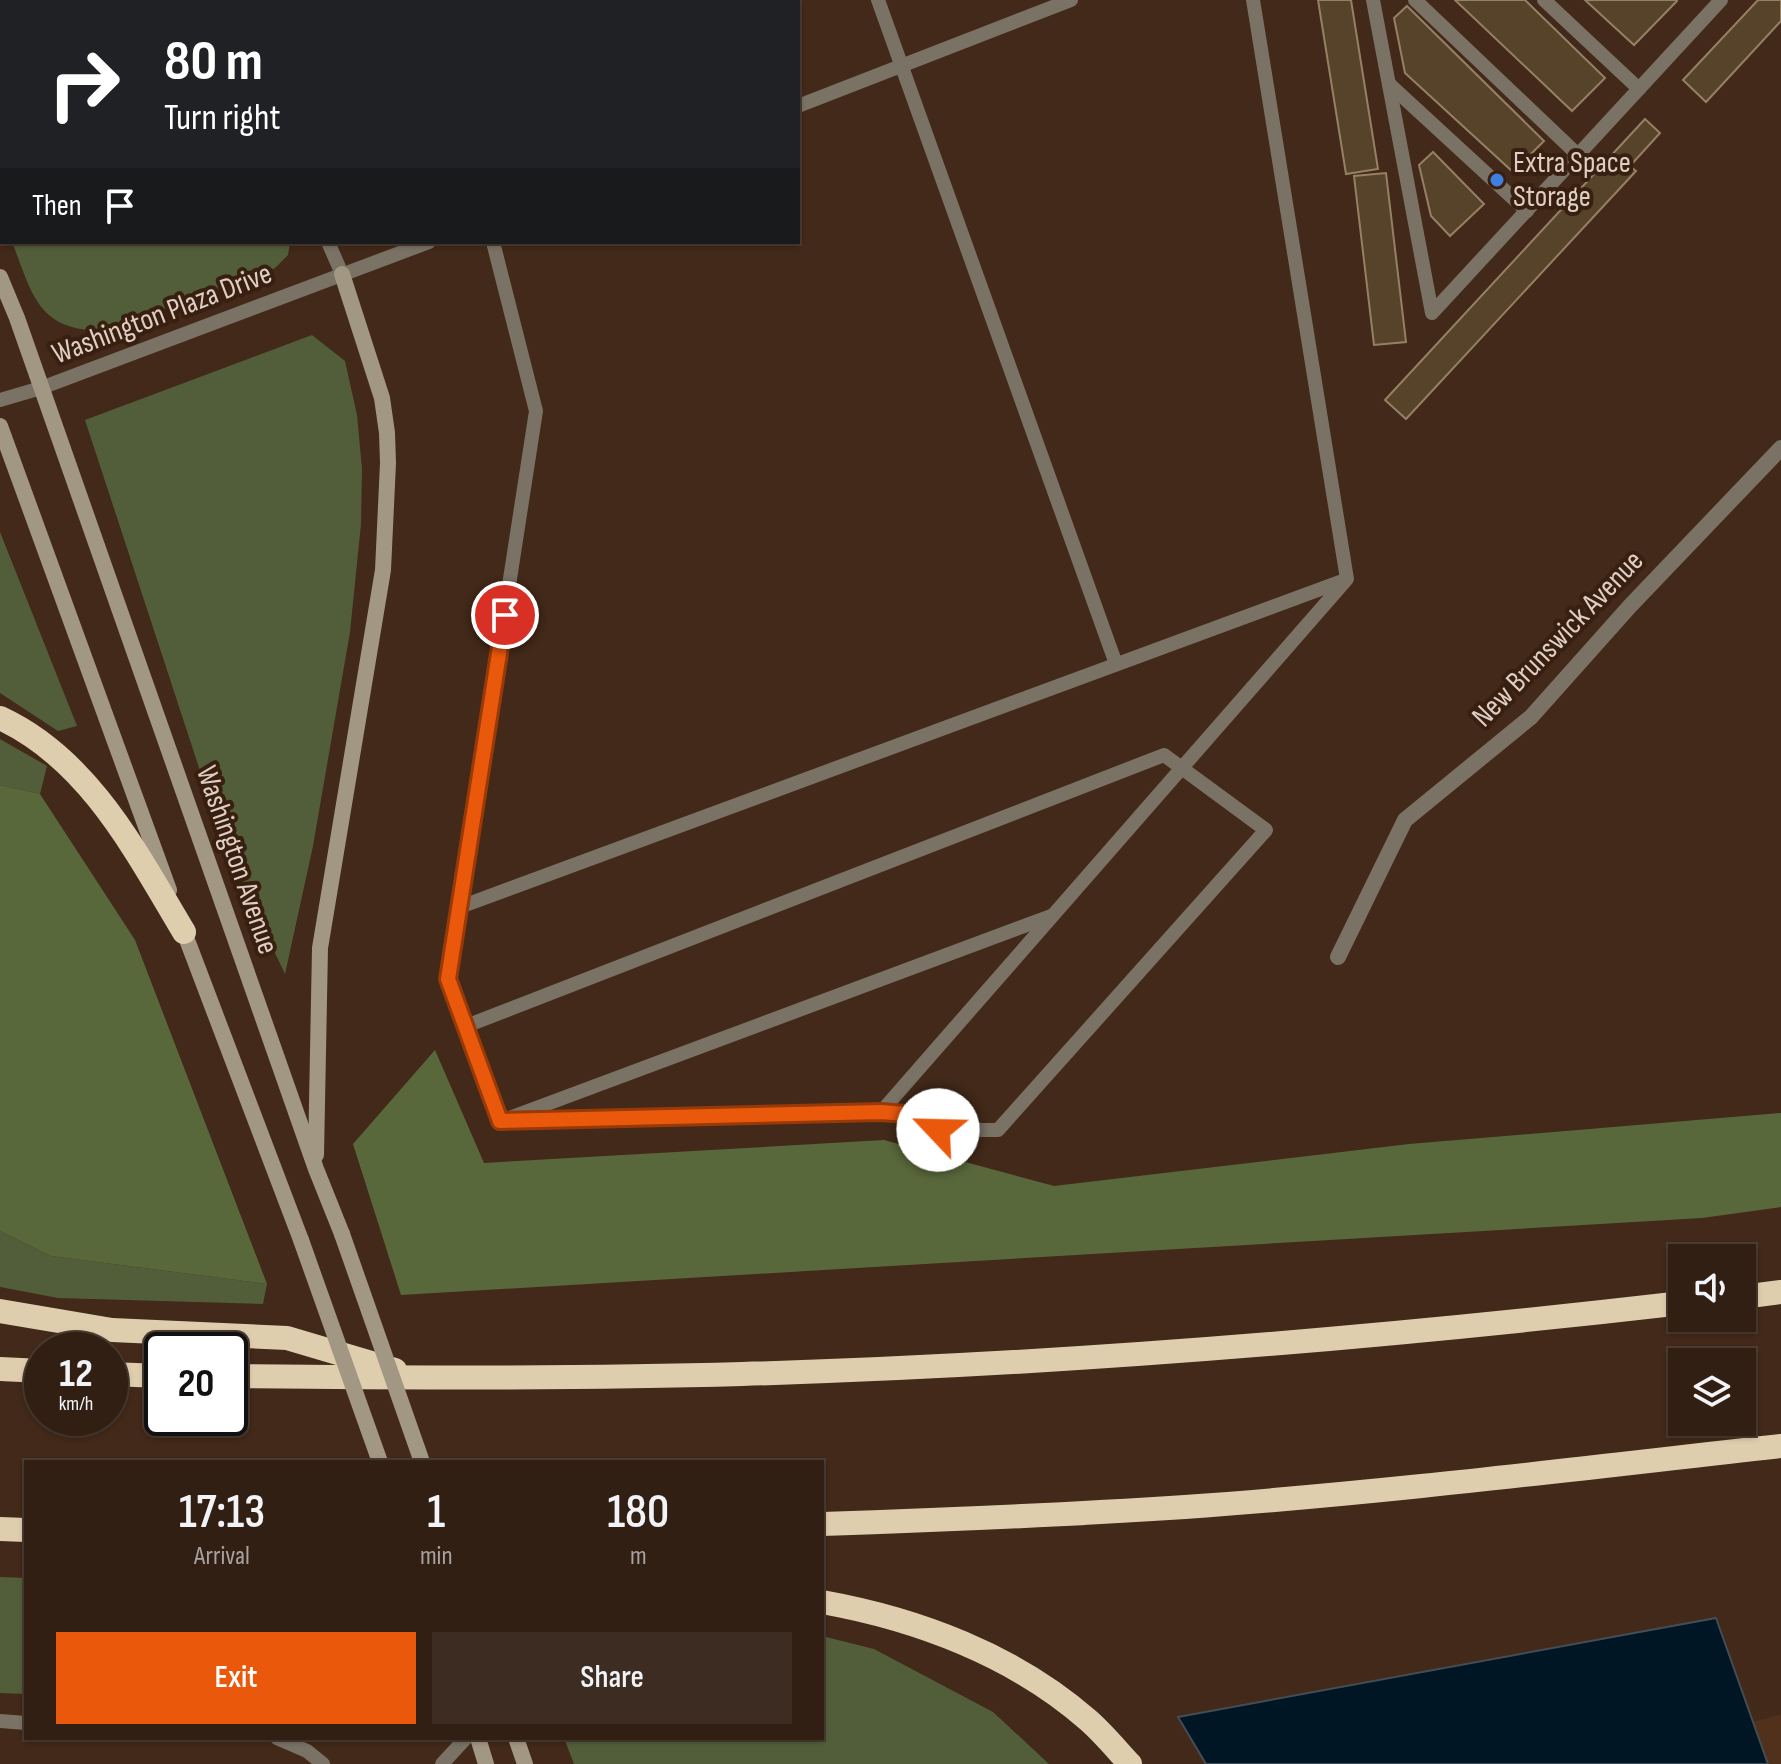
<!DOCTYPE html>
<style>
:root{--surface:#321f13;--page:#3d2c21;--text:#f1f3f6;--muted:#a8a2a0;--line:#4d3d33;--accent:#ea580c}
body{margin:0;font-family:"Sofia Sans Condensed",sans-serif;background:var(--page);color:var(--text);height:100vh;display:flex;flex-direction:column;font-size:30px;white-space:nowrap}
*{box-sizing:border-box;margin:0}
p{font-size:26px;color:var(--muted)}
.icon{flex:none;width:44px;height:44px;fill:none;stroke:currentColor;stroke-width:2;stroke-linecap:round;stroke-linejoin:round}
.map{position:relative;flex:1;overflow:hidden}
.panel{position:absolute;left:24px;top:1460px;width:800px;height:280px;display:flex;flex-direction:column;background:var(--surface);border-radius:0px;box-shadow:0 2px 6px #0004,0 0 0 2px var(--line)}
.panel>*{flex:none}
.guide{position:absolute;left:0px;top:0px;width:800px;height:244px;box-shadow:0 2px 6px #0004,0 0 0 2px var(--line);background:#202124;color:#fff;overflow:hidden}
.fabs{position:absolute;left:1668px;top:1244px;display:grid;gap:16px}
.fabs a{display:grid;place-items:center;width:88px;height:88px;border-radius:0px;background:var(--surface);box-shadow:0 2px 6px #0004,0 0 0 2px var(--line);font-size:40px}
.speed{position:absolute;left:24px;top:1332px;display:flex;gap:16px;font-size:40px;font-weight:700;text-align:center}
.speed>*{display:grid;place-content:center;width:104px;height:104px;border-radius:50%;background:var(--surface);box-shadow:0 2px 6px #0004,0 0 0 2px var(--line);line-height:1}
.speed small{font-size:20px;font-weight:400}
.speed .limit{border:4px solid #111;border-radius:12px;background:#fff;color:#111}
.pin{position:absolute;display:grid;place-items:center;width:68px;height:68px;color:#fff;margin:-34px;border:4px solid #fff;border-radius:50%;box-shadow:0 2px 8px #0007}
.me{position:absolute;width:88px;margin:-44px;rotate:294deg;stroke-linejoin:round;filter:drop-shadow(0 0 6px #0008)}
.turn{display:flex;align-items:center;gap:28px;height:168px;padding:0 32px;font-size:36px}
.turn .icon{width:104px;height:104px;stroke-width:2.5}
.turn b{display:block;font-size:56px;line-height:68px}
.then{display:flex;align-items:center;height:76px;padding:0 32px;background:#0003;gap:16px;font-size:30px}
.eta{display:flex;justify-content:space-evenly;align-items:center;height:136px;text-align:center}
.eta b{font-size:48px;font-weight:600;line-height:56px}
.action{display:flex;gap:16px;margin-top:auto;padding:16px 32px}
.action a{flex:1;height:92px;border-radius:0px;background:var(--accent);color:#fff;font-size:32px;font-weight:600;line-height:92px;text-align:center}
.action a+a{background:var(--page);color:var(--text)}
.map>svg:first-child{display:block}
.built{fill:#51311c}
.green{fill:#525e3a}
.forest{fill:#59683b}
.water{fill:#001624;stroke:#434d54;stroke-width:2}
.building{fill:#56432a;stroke:#968065;stroke-width:2}
.lines{fill:none;stroke-linecap:round;stroke-linejoin:round}
.lane{stroke:#797265;stroke-width:14}
.street{stroke:#797265;stroke-width:16}
.secondary{stroke:#a29783;stroke-width:16}
.highway{stroke:#dfceae;stroke-width:24}
.secondary-bridge{stroke:#a29783;stroke-width:16}
.route-casing{stroke:#983908;stroke-width:20}
.route{stroke:#ea580c;stroke-width:14}
.shop-dot{fill:#3f7fe0;stroke:#381f0f;stroke-width:3}
.labels{text-anchor:middle;dominant-baseline:central;stroke-width:8;stroke-linejoin:round;paint-order:stroke}
.poi-label{font-size:30px;fill:#dfcec4;stroke:#381f0f;text-anchor:start}
.street-label{font-size:30px;fill:#dfcec4;stroke:#381f0f}
</style>
<div class="map">
<svg width="1781" height="1764" viewBox="0 0 1781 1764">
<rect width="100%" height="100%" fill="#422919"/>
<g class="built">
<path d="M0,0h776l-774,2 -2,146z"/>
<path d="M1781,1714v50h-13l-15,-42z"/>
</g>
<g class="green">
<path d="M12,242h278l-2,13 -13,13 -170,63c-67,0 -72,-35 -93,-89z"/>
<path d="M312,335l33,26 12,54 5,54 -1,55 -11,108 -37,214 -28,128 -59,-124 -141,-430z"/>
<path d="M0,532l77,194 -19,5 -58,-38z"/>
<path d="M0,739l47,27 -7,28 -40,-9z"/>
<path d="M0,1231l51,25 216,28 -4,20 -205,-6 -58,-11z"/>
<path d="M0,1577l26,1v116l-26,-1z"/>
<path d="M822,1636l52,13 119,63 56,52h-475l-10,-26h258z"/>
</g>
<g class="forest">
<path d="M0,785l40,9 95,146 132,344 -216,-28 -51,-25z"/>
<path d="M435,1050l49,113 400,-23 170,46 355,-42 372,-31v94l-79,11 -1301,77 -48,-151z"/>
</g>
<path class="water" d="M1716,1618l52,146h-562l-28,-47z"/>
<g class="building">
<path d="M1318,0h33l27,169 -32,5z"/>
<path d="M1455,0h70l80,78 -33,33z"/>
<path d="M1585,0h91l1,1 -43,44z"/>
<path d="M1758,0h23v21l-75,81 -23,-22z"/>
<path d="M1407,6l137,135 -31,31 -108,-99 -11,-55z"/>
<path d="M1645,119l15,14 -30,33 6,5 -230,248 -21,-19z"/>
<path d="M1433,152l51,52 -34,32 -19,-20 -12,-51z"/>
<path d="M1386,173l20,169 -32,3 -20,-169z"/>
</g>
<g class="lines">
<g class="lane">
<path d="M878,0l238,664"/>
<path d="M1373,0l59,313 289,-313"/>
<path d="M1415,0l163,155"/>
<path d="M1544,0l95,89"/>
<path d="M1389,84l138,127"/>
<path d="M798,106l273,-106"/>
<path d="M328,242l14,32"/>
<path d="M0,400l41,-12 388,-146"/>
<path d="M460,907l885,-327"/>
<path d="M466,1026l698,-271 102,75 -268,300h-60l-33,-16 -24,-2 -381,9 -52,-142 88,-568 -43,-169"/>
<path d="M881,1112l466,-533 -94,-579"/>
<path d="M512,1117l539,-201"/>
<path d="M0,1721l26,2"/>
<path d="M277,1738l30,13 16,13"/>
<path d="M442,1764l24,-26"/>
</g>
<path class="street" d="M1338,957l67,-137 126,-103 99,-111 151,-158"/>
<g class="secondary">
<path d="M0,277l17,41 299,851 26,65"/>
<path d="M0,426l169,464"/>
<path d="M181,924l120,316"/>
<path d="M316,1155l4,-207 63,-378 5,-107 -1,-30 -5,-35 -40,-124"/>
<path d="M478,1738l8,26"/>
<path d="M516,1738l9,26"/>
</g>
<g class="highway">
<path d="M0,718c89,41 136,134 184,214"/>
<path d="M1742,1297l39,-5"/>
<path d="M0,1311l112,19 175,8 108,32"/>
<path d="M0,1369l42,2"/>
<path d="M110,1374l52,2"/>
<path d="M230,1376c171,2 341,3 512,-2 314,-9 628,-35 940,-71"/>
<path d="M822,1524c121,-4 242,-9 363,-17 199,-14 398,-39 596,-61"/>
<path d="M0,1529l26,1"/>
<path d="M822,1602c95,17 192,53 266,118 15,13 28,29 42,44"/>
</g>
<g class="secondary-bridge">
<path d="M342,1234l80,228"/>
<path d="M301,1240l79,222"/>
</g>
</g>
<g class="lines">
<g class="route-casing">
<path id="route" d="M505,615l-57,364 52,142 381,-9 24,2 33,16"/>
</g>
<use href="#route" class="route"/>
</g>
<circle class="shop-dot" cx="1497" cy="180" r="8"/>
<g class="labels">
<g class="poi-label">
<text x="1513" y="163">Extra Space<tspan x="1513" dy="34">Storage</tspan></text>
</g>
<g class="street-label">
<text transform="translate(162 314) rotate(-21)">Washington Plaza Drive</text>
<text transform="translate(1558 639) rotate(-46)">New Brunswick Avenue</text>
<text transform="translate(237 860) rotate(71)">Washington Avenue</text>
</g>
</g>
</svg>
<div class="fabs">
<a><svg class="icon" aria-label="sound" viewBox="0 0 24 24"><path d="M4 9h4l5-4v14l-5-4H4zM17 9q2 3 0 6"/></svg></a>
<a><svg class="icon" aria-label="layers" viewBox="0 0 24 24"><path d="M12 4l9 5-9 5-9-5zM3 14l9 5 9-5"/></svg></a>
</div>
<div class="speed"><div>12<small>km/h</small></div><div class="limit">20</div></div>
<div class="pin" style="left:505px;top:615px;background:#d93025"><svg class="icon" aria-label="arrive" viewBox="0 0 24 24"><path d="M6 21V4h12l-3 4 3 4H6"/></svg></div>
<svg class="me" style="left:938px;top:1130px" viewBox="-20 -20 40 40"><circle r="19" fill="#fff"/><path d="M0-13L10 11 0 6-10 11z" fill="#ea580c"/></svg>
<div class="guide">
<div class="turn"><svg class="icon" aria-label="right" viewBox="0 0 24 24"><path d="M7 20v-9h11M14 6l5 5-5 5"/></svg><div><b>80 m</b>Turn right</div></div>
<div class="then">Then<svg class="icon" aria-label="arrive" viewBox="0 0 24 24"><path d="M6 21V4h12l-3 4 3 4H6"/></svg></div>
</div>
<section class="panel">
<div class="eta">
<div><b>17:13</b><p>Arrival</p></div>
<div><b>1</b><p>min</p></div>
<div><b>180</b><p>m</p></div>
</div>
<div class="action"><a>Exit</a><a>Share</a></div>
</section>
</div>
